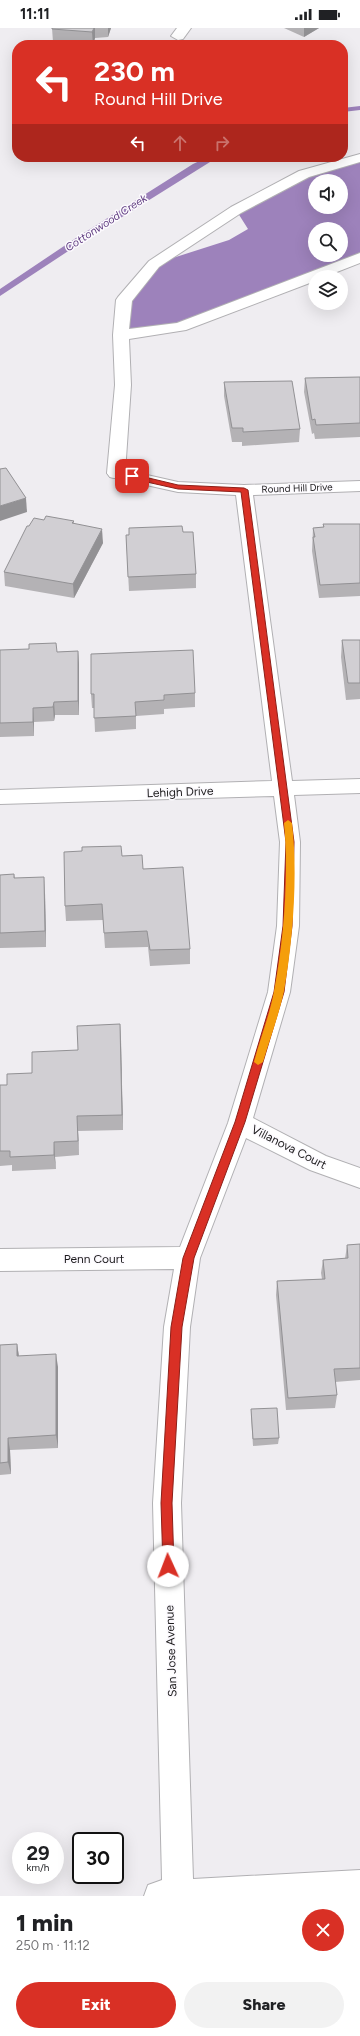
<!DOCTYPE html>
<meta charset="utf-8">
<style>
:root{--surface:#fff;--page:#f2f2f2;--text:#202124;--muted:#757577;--accent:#d93025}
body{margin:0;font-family:Figtree,sans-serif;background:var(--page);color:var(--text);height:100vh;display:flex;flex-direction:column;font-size:15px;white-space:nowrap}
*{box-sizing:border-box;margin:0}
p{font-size:13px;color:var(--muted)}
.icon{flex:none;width:22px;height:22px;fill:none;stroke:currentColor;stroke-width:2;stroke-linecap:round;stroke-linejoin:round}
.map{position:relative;height:1868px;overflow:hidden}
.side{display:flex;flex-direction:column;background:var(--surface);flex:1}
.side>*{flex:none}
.guide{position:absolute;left:12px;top:12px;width:336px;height:122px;border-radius:16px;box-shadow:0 4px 16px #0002;background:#d93025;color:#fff;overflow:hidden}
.controls{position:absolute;left:308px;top:146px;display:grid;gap:8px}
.controls a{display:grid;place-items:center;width:40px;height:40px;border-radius:50%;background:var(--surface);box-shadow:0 4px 16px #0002;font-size:20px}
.speed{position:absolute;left:12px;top:1804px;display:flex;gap:8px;font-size:20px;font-weight:700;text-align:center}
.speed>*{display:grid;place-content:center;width:52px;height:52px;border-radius:50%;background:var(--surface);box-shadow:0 4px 16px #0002;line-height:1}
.speed small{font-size:10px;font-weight:400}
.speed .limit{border:2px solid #111;border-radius:6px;background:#fff;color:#111}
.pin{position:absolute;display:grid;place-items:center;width:34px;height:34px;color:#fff;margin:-17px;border-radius:8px;box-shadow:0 2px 6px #0006}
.me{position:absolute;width:44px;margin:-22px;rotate:358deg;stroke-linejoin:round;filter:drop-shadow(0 0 3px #0008)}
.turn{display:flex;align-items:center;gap:14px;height:84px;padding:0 16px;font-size:18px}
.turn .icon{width:52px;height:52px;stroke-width:2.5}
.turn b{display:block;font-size:28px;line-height:34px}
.lanes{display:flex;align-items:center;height:38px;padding:0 16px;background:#0003;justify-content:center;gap:20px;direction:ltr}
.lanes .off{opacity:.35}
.round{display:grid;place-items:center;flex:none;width:42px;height:42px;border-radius:21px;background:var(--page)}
.head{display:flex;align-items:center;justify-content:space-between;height:68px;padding:0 16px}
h1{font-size:24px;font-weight:800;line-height:30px}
.button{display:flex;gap:8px;margin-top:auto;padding:8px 16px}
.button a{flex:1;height:46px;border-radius:24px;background:var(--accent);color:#fff;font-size:16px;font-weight:800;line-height:46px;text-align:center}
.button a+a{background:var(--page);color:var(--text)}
.status{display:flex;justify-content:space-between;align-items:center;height:28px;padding:0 20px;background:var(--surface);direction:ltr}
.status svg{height:11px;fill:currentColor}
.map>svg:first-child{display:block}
.water{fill:#9d82bb;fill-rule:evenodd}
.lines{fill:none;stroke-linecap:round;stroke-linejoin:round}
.stream{fill:#9d82bb;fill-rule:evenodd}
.lane-casing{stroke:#b1b0b3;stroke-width:2}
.street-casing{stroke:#b1b0b3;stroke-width:2}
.lane{fill:#fff;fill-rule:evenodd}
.street{fill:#fff;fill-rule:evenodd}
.wall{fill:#b4b2b5}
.shaded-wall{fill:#929194}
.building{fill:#d1cfd3;stroke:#929194}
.route{fill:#d93025;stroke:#8d1f18}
.slow{fill:#f59e0b}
.labels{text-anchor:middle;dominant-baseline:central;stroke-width:3;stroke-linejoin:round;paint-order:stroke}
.far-street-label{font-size:10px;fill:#1c1b1c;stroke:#fcfafe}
.far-water-label{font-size:11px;font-style:italic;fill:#5c387e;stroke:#fcfafe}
.street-label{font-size:12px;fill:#1c1b1c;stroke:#fcfafe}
</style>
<div class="status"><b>11:11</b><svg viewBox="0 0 49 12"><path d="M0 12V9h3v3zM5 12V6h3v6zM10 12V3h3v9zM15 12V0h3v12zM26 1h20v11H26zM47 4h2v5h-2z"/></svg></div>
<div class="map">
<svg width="360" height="1868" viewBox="0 0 360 1868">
<rect width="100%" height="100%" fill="#efedf1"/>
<path class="water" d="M360,130v100l-180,69 -59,8 3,-35 30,-36 75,-24 19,-11 -12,-19 68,-36zM315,153h26v26h-26zM315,201h26v26h-26z"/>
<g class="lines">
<g class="stream">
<path d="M360,78v4l-17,2v-4z"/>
<path d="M208,129h10l-136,85 -82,54v-7l76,-51 117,-74z"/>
</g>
<g class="lane-casing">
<path id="lane" d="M360,126v8l-51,15 -68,36 -82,54 -27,34 -3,28 48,-6 183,-70v10l-36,14h-9v4l-129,49 -57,9 2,46 -6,88 -3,4 -6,1 -6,-1 -3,-4 8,-88 -2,-50 3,-35 2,-3 31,-36 82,-54 68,-36z"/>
</g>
<g class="street-casing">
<g id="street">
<path d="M177,0h14l-8,11 -5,1 -7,-4z"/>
<path d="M116,440l62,14 66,3 116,-4v10l-107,4 39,286 68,-2v14l-66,2 6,47 -1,84 -9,66 -37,126 73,38 34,12v20l-50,-18 -64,-32 -46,120 -10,69 -9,176 12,376 167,-9v26h-216l4,-11 14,-5 -9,-377 11,-176 10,-58 -174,2v-22l180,-2 48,-124 40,-131 9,-66 3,-84 -6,-46 -274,8v-14l272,-9 -36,-286 -58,-3 -68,-15 -3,-4 3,-4z"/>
</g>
</g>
<use href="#lane" class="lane"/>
<use href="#street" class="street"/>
</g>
<g class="wall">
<path d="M52,0h59l-3,9 -13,1 -2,7 -40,-3z"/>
<path d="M284,0h35l-15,9z"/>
<path d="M360,349v60l-45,2 -1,-6 -2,1 -8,-42 1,-14z"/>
<path d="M224,354l76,47 -1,13 -57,4v-4h-10l-8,-46z"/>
<path d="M44,492l30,1v2l29,20 -29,55 -69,-12 -1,-14 25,-46z"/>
<path d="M323,496h37v72l-41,2 -7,-47 1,-23 10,-1z"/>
<path d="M183,504l13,42v14l-67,3 -3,-56z"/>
<path d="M342,612h18v59l-14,1 -5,-43z"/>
<path d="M0,622l57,2 21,-1 1,14v50h-24l-1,6 -20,1v14l-34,1z"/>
<path d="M195,665v14l-31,2v5l-28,2v13l-41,3 -1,-24h-2l-1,-14z"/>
<path d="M122,828l21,13 47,80v15l-40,2 -2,-19 -43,1 -2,-28 -37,1 -1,-15z"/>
<path d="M14,846l1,4 30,15 1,54 -46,1v-73z"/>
<path d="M120,996l3,106 -45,1 1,24 -24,2 1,12 -44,2v-6l-12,1v-81h7l71,-35z"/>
<path d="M360,1216v136l-25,2 2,13 -2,13 -49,2 -10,-115 1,-14 45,-2 -1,-6 2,-13 22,-1 2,-14z"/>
<path d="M17,1316l2,12 39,11v81l-48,2 1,24 -11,1v-130z"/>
<path d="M251,1381l28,29 -1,6 -25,2 -2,-30z"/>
</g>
<g class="shaded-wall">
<path d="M94,0h1v10l-2,7 -1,-13z"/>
<path d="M108,0h3l-3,9z"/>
<path d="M304,0h15l-15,9z"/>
<path d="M26,470l1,14 -27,9v-15z"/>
<path d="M102,501l1,14 -29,55 -1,-14z"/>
<path d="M78,623l1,14v50l-1,-14z"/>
<path d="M54,674l1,13 -1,6 -1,-14z"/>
<path d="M33,680l1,14v14l-1,-14z"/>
<path d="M44,849l1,16 1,54 -1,-16z"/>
<path d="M120,996l1,15 2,91 -1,-15z"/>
<path d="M77,1088l1,15 1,24 -1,-14z"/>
<path d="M54,1114l1,15 1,12 -2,-14z"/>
<path d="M17,1316l2,13 -2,-1z"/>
<path d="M56,1326l2,13v81l-2,-13z"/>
<path d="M8,1410l2,12 1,24 -3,-12z"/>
</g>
<g class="building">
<path d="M52,0h42l-2,4 -40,-3z"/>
<path d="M360,349v46l-44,2 -1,-6 -3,1 -7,-42z"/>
<path d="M292,353l8,48 -57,3v-4h-11l-8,-46z"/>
<path d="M6,440l20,30 -26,8v-37z"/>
<path d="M46,488l28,5 -2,2 30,6 -29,55 -69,-12 23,-46h2l5,-8 10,2z"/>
<path d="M323,496h37v59l-40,2 -7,-48h2l-2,-9 11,-1z"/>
<path d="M182,498l1,6h10l3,42 -68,3 -2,-42h3v-7z"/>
<path d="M342,612h18v43h-12z"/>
<path d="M56,615l1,9 21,-1v50l-24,1 -1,5 -20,1v14l-33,1v-73l29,-1v-5z"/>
<path d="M193,622l2,43 -31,2v5l-29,2 1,14 -42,2v-24h-3v-40z"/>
<path d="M121,818l1,10 20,-1 1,14 40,-2 7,82 -40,1 -3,-19 -43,2 -2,-29 -37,2 -1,-54 18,-1v-4z"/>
<path d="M14,846v4l30,-1 1,54 -45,2v-58z"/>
<path d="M120,996l2,91 -45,1 1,25 -24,1v13l-44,2v-6h-10v-66h7v-11l25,-1v-21l46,-2 -1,-24z"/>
<path d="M360,1216v124l-26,1 3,26 -49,3 -11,-117 48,-2 -2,-19 25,-2 -1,-13z"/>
<path d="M17,1316v12l39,-2v81l-48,3v24l-8,1v-118z"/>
<path d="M277,1380l2,30 -26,1 -2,-30z"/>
</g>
<path class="route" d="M132,446l46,11 66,3 4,2 46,352 -2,84 -8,66 -39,130 -51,136 -12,69 -10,176 2,63 -1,4 -5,1 -4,-1 -1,-4 -2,-63 10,-176 12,-69 52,-136 39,-130 9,-66 3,-84 -45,-350 -63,-3 -49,-11v-3z"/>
<path class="slow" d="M288,792l4,3c6,52 1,117 -8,168 -5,24 -14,47 -21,71l-5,3 -4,-3c6,-24 16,-47 20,-71 10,-50 15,-117 10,-168z"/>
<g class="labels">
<g class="far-street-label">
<text transform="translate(297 460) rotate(-2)">Round Hill Drive</text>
</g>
<g class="far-water-label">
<text transform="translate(106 195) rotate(-33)">Cottonwood Creek</text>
</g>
<g class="street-label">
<text transform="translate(180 764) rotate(-2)">Lehigh Drive</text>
<text transform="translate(289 1119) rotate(27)">Villanova Court</text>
<text x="94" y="1231">Penn Court</text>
<text transform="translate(171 1623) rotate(-92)">San Jose Avenue</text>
</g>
</g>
</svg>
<div class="controls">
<a><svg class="icon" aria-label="sound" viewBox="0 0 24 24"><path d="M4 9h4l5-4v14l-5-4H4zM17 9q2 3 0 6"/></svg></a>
<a><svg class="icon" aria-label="search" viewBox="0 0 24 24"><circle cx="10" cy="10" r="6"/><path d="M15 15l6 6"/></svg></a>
<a><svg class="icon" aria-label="layers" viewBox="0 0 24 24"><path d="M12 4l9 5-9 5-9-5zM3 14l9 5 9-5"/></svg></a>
</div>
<div class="speed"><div>29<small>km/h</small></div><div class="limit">30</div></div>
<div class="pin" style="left:132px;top:448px;background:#d93025"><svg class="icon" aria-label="arrive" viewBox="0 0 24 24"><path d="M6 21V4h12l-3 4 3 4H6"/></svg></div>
<svg class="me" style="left:168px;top:1538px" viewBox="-20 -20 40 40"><circle r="19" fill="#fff"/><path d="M0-13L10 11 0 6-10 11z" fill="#d93025"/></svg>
<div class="guide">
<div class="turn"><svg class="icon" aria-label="left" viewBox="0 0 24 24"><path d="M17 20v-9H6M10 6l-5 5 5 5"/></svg><div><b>230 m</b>Round Hill Drive</div></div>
<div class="lanes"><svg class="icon" aria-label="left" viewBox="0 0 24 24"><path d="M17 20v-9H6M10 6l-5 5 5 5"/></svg><svg class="icon off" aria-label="ahead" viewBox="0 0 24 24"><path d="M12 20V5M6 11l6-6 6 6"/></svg><svg class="icon off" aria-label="right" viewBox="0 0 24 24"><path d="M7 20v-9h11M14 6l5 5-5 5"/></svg></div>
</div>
</div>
<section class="side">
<div class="head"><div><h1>1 min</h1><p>250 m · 11:12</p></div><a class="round" style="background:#d93025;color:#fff"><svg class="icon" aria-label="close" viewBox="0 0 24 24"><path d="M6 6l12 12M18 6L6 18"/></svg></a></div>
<div class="button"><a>Exit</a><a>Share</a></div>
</section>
